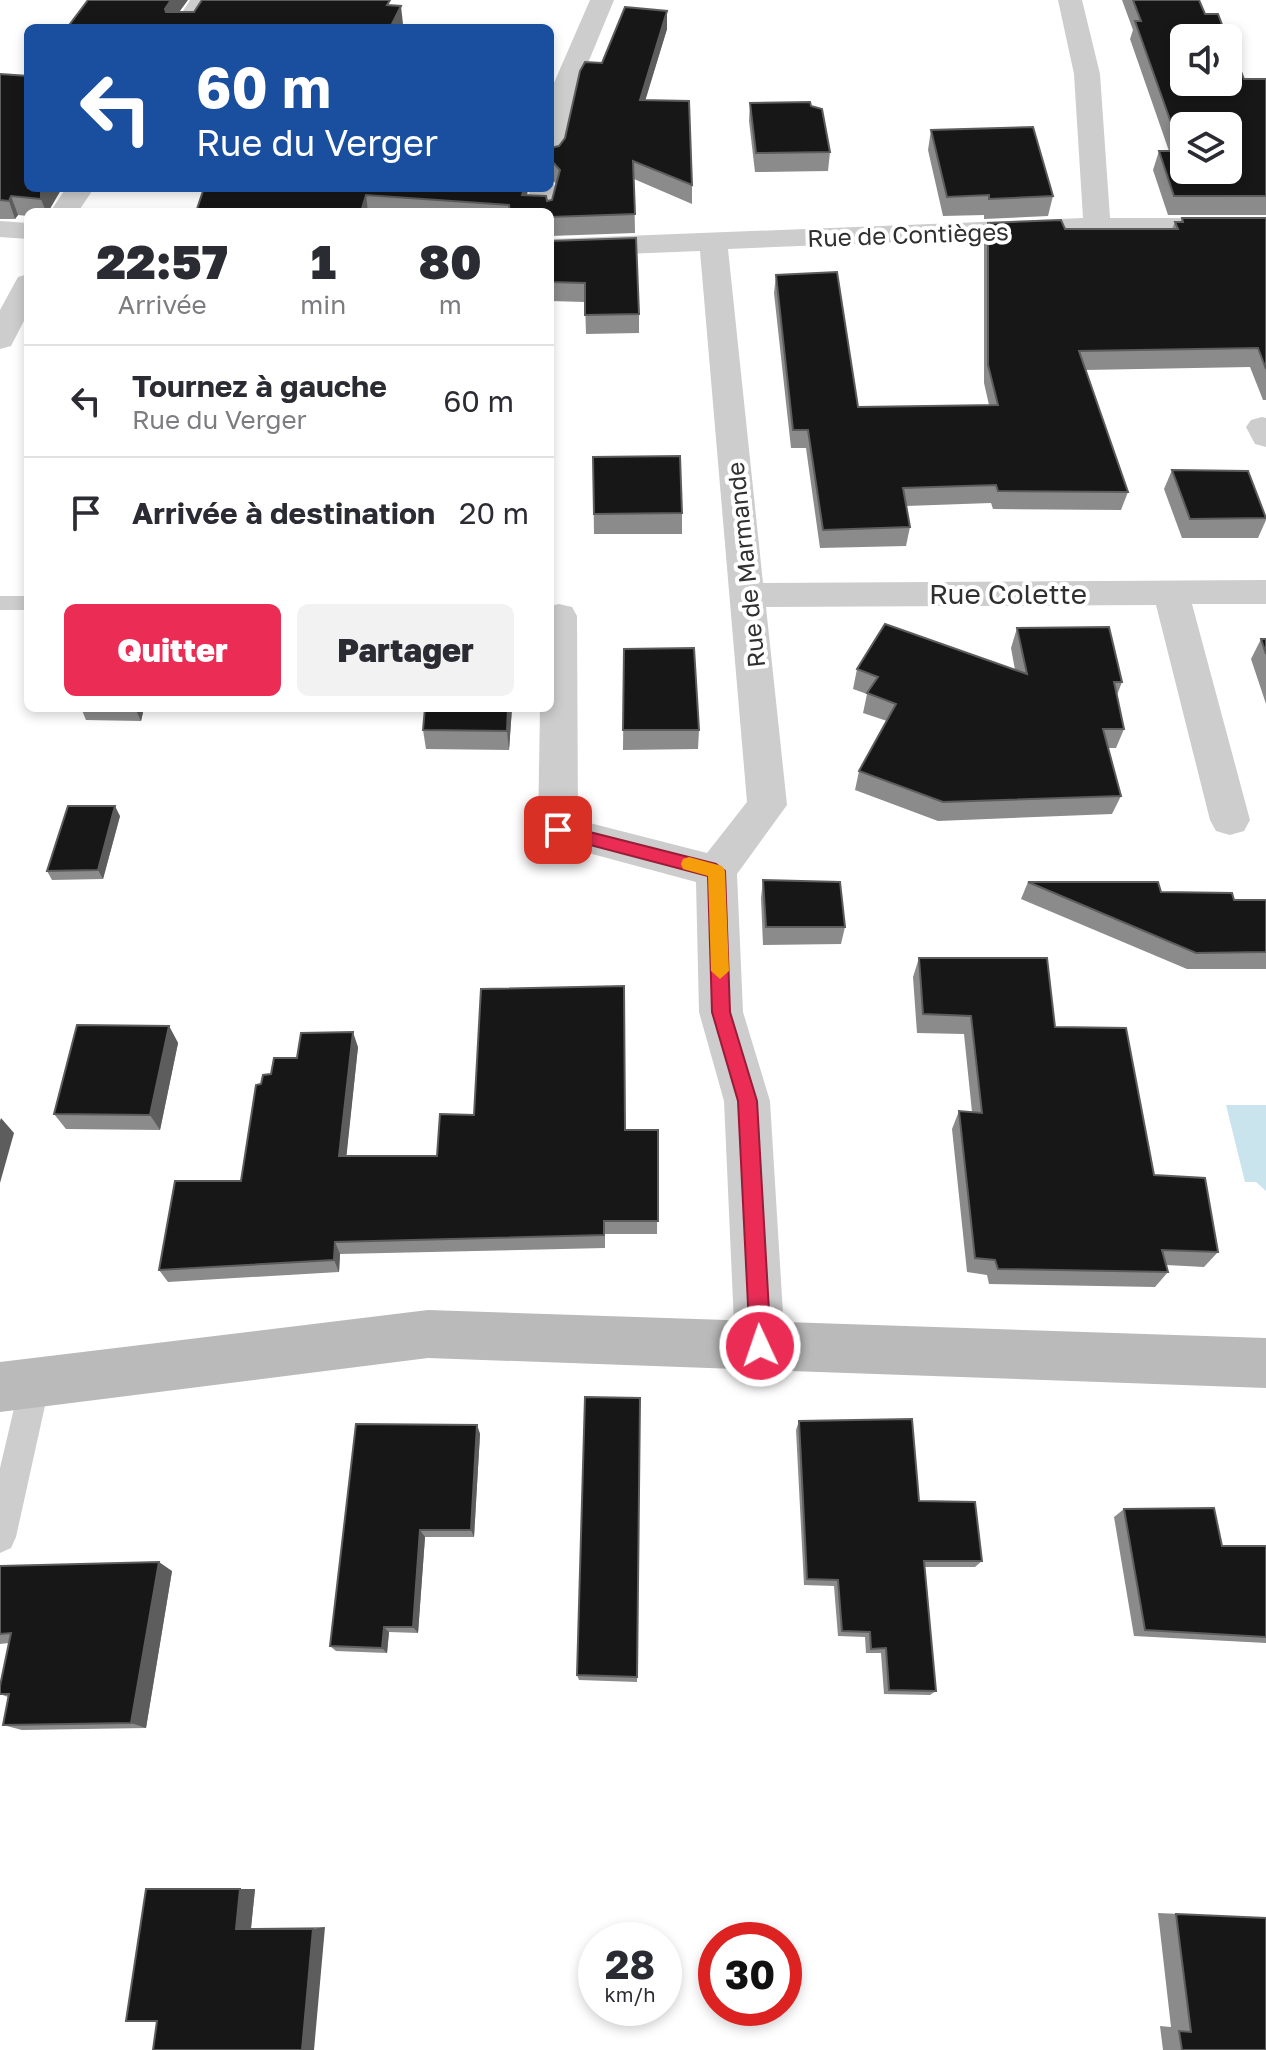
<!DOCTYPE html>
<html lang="fr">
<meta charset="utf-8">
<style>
:root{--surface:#fff;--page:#f2f2f3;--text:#2b2b33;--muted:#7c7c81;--line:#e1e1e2;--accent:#eb2d56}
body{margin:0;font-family:"Golos Text",sans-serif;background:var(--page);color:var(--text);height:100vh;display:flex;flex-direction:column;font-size:30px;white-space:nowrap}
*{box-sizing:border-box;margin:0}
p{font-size:26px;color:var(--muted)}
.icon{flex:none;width:44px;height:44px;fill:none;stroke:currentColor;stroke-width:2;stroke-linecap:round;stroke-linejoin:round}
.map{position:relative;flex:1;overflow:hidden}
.side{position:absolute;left:24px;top:208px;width:530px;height:504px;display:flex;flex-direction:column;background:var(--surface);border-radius:12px;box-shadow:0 4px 12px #0003}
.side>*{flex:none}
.hud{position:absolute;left:24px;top:24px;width:530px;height:168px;border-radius:12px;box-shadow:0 4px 12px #0003;background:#1a4fa0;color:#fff;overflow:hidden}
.tools{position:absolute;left:1170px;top:24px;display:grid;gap:16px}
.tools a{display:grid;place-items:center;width:72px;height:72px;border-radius:12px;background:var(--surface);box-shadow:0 4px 12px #0003;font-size:40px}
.speed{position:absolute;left:578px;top:1922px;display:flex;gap:16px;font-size:40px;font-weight:700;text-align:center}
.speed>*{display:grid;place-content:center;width:104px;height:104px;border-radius:50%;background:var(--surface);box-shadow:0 4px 12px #0003;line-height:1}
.speed small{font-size:20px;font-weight:400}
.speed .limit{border:12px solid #d22;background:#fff;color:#111}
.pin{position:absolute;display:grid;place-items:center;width:68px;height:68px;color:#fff;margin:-34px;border-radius:16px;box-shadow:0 4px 12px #0006}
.me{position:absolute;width:88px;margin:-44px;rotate:357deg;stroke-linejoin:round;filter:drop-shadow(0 0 6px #0008)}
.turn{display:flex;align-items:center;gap:28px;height:168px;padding:0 40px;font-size:36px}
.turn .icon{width:104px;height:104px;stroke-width:2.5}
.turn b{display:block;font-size:56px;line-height:68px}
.eta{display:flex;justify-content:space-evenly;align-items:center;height:136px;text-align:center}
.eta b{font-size:48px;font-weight:800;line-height:56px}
.primary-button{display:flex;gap:16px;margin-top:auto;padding:16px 40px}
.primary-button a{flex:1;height:92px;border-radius:12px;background:var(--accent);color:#fff;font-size:32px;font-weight:800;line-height:92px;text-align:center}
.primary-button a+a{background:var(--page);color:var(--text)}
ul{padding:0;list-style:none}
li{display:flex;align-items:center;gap:24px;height:112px;padding:0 40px;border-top:2px solid var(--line)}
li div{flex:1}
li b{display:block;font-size:30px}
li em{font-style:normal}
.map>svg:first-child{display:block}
.water{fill:#c9e4ed}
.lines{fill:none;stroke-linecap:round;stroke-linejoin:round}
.lane{fill:#cdcdcd;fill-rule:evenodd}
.street{fill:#cdcdcd;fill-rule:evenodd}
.secondary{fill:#bababa;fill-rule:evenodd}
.wall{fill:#8b8b8b}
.shaded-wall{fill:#5d5d5d}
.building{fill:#171717;stroke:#5d5d5d;stroke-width:2;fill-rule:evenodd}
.route{fill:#eb2d56;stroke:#991d38;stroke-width:2}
.slow{fill:#f59e0b}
.labels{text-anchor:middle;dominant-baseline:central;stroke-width:8;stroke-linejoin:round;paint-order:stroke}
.far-street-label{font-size:24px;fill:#303030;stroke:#fff}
.street-label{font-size:28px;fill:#303030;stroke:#fff}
</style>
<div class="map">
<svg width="1266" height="2050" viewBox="0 0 1266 2050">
<rect width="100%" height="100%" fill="#fff"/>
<path class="water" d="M1226,1105h40v86l-10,-9h-11z"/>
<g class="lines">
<g class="lane">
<rect x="0" y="596" width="28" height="14"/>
<path d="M35,1368l11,4 4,11 -34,154 -5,11 -11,5v-85l20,-85 4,-11z"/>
</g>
<g class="street">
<path d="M190,0h24l-18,28h-24z"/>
<path d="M590,0h24l-38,92 -13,64 -4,6 -9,2v-72z"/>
<path d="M1058,0h24l18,74 10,144h156v16h-169l-369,15 35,334 503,-3v24h-74l58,216 -6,11 -14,4 -14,-4 -6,-11 -54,-215 -390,2 21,198 -50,69 6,138 27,89 15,245 -7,17 -18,7 -18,-7 -7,-17 -11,-245 -25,-89 -3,-130 -152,-41 -6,-11 2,-122h10v-102l9,-2 13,3 5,9 1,204 129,33 40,-51 -47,-551 -150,6v-18l533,-21 -9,-144z"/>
<path d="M550,181l8,7 -8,30v-6h-24l4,-24h20z"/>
<path d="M66,188h28l-16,24h-28z"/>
<path d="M0,221l28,2v16l-28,-2z"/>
<path d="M28,274v39l-17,33 -11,3v-39l18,-33z"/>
<path d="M1262,417l4,1v29l-11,-3 -9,-17 5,-7z"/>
</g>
<path class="secondary" d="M428,1310l838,28v50l-838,-30 -428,54v-50z"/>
</g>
<g class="wall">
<path d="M1122,0h77l6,14 39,65h22v136h-98l-15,-45 6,-19h10l-39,-112 3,-9z"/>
<path d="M667,11v18l-22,71 47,85v19l-58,-25 1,54 -85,3v-24h-354l7,-20 -59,-4h384l-1,8 20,5 5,-1 4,-16 -4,-5 -2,1v-32l9,-2 6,-8 37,-75z"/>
<path d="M0,74l28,114h34l-14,24h-20v4l-10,-1 -3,4h-15z"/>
<path d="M750,103l80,49 -2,19 -73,1 -6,-51z"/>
<path d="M931,130l122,66 -5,20 -64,3v-4l-41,1 -15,-66z"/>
<path d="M1182,218h84v182h-3l-13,-33 -165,3 43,122 -7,18 -128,-1 -2,-6 -85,3 4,21 -4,19 -86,2 -14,-100h-15l-17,-155 2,-18 82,132 131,-2 -5,-22v-141l4,-19 77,6h107l3,-7h6z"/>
<path d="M550,241l89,73v19l-53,1 -1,-32 -35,-1z"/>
<path d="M593,457l89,56v21h-88z"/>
<path d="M1172,470l94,46v4l-8,18h-76l-18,-49z"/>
<path d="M1017,628l105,54 -5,13 7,34 -8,19h-8l13,48 -9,18 -174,7 -83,-31 4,-19 28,-50 -24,-8 4,-19 -14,-5 4,-20 158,1 -4,-22z"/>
<path d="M1261,639h5v65l-15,-45z"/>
<path d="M624,649l75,81 -1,19 -75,1z"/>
<path d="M81,708h63l-3,13 -55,-1z"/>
<path d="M512,708l-3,42 -83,-1 -3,-19z"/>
<path d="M120,816l-17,63 -51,1 -5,-9z"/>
<path d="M763,880l82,47 -4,17 -78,1 -2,-47z"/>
<path d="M1028,882l133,10 73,8h32v69h-79l-166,-70z"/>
<path d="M919,958l136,69 99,148 64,77 -14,15 -38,-2 2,7 -13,15 -166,-3 -2,-9 -20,-3 -15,-143 7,-18 13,1 -8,-78 -47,-1 -4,-56z"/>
<path d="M169,1026l9,17 -18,87 -94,-1 -12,-15z"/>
<path d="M358,1047l-12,109h91l188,-26h33l-1,104h-52v14l-265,6 -1,18 -171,10 -9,-12 82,-89 20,-97 10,-10 26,-16z"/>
<path d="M640,1398l-3,284 -58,-2 -2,-5z"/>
<path d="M799,1421l120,80 63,60 -7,6h-50l11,124 -6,4 -46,-1 -3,-41h-15l-1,-16 -27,-1 -4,-50 -30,-1 -8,-155z"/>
<path d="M477,1425l3,9 -6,103h-49l-7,96 -29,-1 -2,21 -51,-2 -6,-5z"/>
<path d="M1124,1509l98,37h44v97l-132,-7 -20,-119z"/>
<path d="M0,1566l172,5 -26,157 -124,2 -19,-5 5,-28 -8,-3 9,-51 -9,1z"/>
<path d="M146,1889h109l-4,39 74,-1 -168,94z"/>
<path d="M1158,1913l108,5v132h-103l-3,-24 11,1z"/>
</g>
<g class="shaded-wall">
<path d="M171,0h17l-19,26 -4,-17z"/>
<path d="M401,6l2,18 -2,4h-11z"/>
<path d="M667,11v18l-27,89v-18z"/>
<path d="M551,160l1,19 -2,1v-19z"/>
<path d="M44,188h18l-14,24h-2l-5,-13v-7z"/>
<path d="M524,188h4l-4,24 -2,-17z"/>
<path d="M366,195l2,17h-7z"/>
<path d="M11,196l7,19 -3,4 -6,-18z"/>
<path d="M135,708h9l-3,13z"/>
<path d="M508,708h4l-3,42 -2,-19z"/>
<path d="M115,806l5,10 -17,63 -5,-9z"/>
<path d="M169,1026l9,17 -18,87 -10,-15z"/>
<path d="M353,1032l5,15 -13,123 -6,-14z"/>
<path d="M1,1118l13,15 -14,50v-62z"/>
<path d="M335,1242l5,12 -1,18 -5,-12z"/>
<path d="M477,1425l3,9 -6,103 -3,-7z"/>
<path d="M420,1530l5,7 -7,96 -5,-6z"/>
<path d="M159,1562l13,9 -26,157 -15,-5z"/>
<path d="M384,1627l5,5 -2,21 -5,-5z"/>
<path d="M240,1889h15l-4,39 -15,1z"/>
<path d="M325,1927l-11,123h-12l11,-121z"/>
</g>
<g class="building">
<path d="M88,0h83l-6,9 1,3h28l8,-12h188l-3,5 14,1 -11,22h-323z"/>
<path d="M1133,0h66l6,14h13l9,24h-43v44h44v-43l16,40h22v117h-92l-15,-45h22l-46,-130h6zM1184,126h44v44h-44z"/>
<path d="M625,7l42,4 -27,89 49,1 3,84 -59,-24 2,53 -85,3v-5h-40l-1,-7 -143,-10 -5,17h-165l8,-24h320l-2,7 24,1 1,5 5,-1 8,-30 -9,-10 -1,1v-13l9,-2 6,-8 15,-67 5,-9 17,1z"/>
<path d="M0,74l28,2v112h16l-3,4v7l-30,-3 -2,5 -9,-1z"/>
<path d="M810,102l1,4 11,3 8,43 -74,1 -6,-50z"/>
<path d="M1033,127l20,69 -64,3v-4l-42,2 -16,-67z"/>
<path d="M1182,218h84v151l-8,-21 -179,3 49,141 -130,-1 -2,-6 -93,3 7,39 -87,3 -15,-100h-15l-17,-155 61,-3 21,135 140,-2 -10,-40v-142l73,-3 4,9h113l-3,-7h8z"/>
<path d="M636,238l3,76 -54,1v-32l-35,-1v-41z"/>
<path d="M680,456l2,57 -88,1 -1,-57z"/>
<path d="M1172,470l76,1 18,47 -76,1z"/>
<path d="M885,624l142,50 -10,-46 92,-1 13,55h-8l10,47h-21l18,67 -178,6 -84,-31 37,-67 -29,-11 11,-16 -21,-8z"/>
<path d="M1261,639h5v15z"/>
<path d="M694,648l5,82h-76l1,-81z"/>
<path d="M425,708h83l-1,23 -84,-1z"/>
<path d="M68,806h47l-17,64 -51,1z"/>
<path d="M763,880l77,2 5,45h-79z"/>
<path d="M1028,882h130l3,10 71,1 2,7h32v52l-70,1z"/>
<path d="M919,958h128l8,69 71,1 28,147 51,3 13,74 -56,-2 6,22 -170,-3 -3,-9 -20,-2 -16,-147 23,2 -11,-97 -48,-2z"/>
<path d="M624,986l1,144h33v91h-54v14l-269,7 -1,18 -175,10 16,-89h66l15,-96 5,-1 2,-9 8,-1 3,-16h23l4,-25 52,-1 -14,124h98l3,-42 34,1 7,-126z"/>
<path d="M77,1025l92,1 -19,89 -96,-1z"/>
<path d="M585,1397l55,1 -3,279 -60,-2z"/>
<path d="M912,1419l7,82 56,1 7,59h-58l12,130 -47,-1 -3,-42 -15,1 -1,-17 -28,-1 -4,-51 -31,-1 -8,-158z"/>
<path d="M356,1424l121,1 -6,105h-51l-7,97h-29l-2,21 -52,-2z"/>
<path d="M1214,1508l8,38h44v91l-121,-7 -21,-121z"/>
<path d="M159,1562l-28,161 -128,2 6,-31h-9v-8l11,-53 -11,1v-68z"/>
<path d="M146,1889h94l-4,40h77l-11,121h-149l4,-29h-31z"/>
<path d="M1176,1914l90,4v132h-84l-3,-19 12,1z"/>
</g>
<path class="route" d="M558,824l158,40 9,7 5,141 27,89 14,245 -3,8 -8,3 -7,-3 -3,-8 -12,-245 -26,-89 -4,-136 -156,-41 -2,-5z"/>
<path class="slow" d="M689,857l33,9 3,5 4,100 -9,8 -9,-8 -3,-95 -25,-7 -2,-5 2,-5z"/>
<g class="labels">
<g class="far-street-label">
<text transform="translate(908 234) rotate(-2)">Rue de Contièges</text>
<text transform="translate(745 565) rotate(-96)">Rue de Marmande</text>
</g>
<g class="street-label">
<text x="1008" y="593">Rue Colette</text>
</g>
</g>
</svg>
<div class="tools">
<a><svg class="icon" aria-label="sound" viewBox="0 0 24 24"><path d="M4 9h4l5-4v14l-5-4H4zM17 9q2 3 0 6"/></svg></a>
<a><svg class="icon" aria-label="layers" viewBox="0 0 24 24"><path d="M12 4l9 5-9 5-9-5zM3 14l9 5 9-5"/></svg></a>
</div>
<div class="speed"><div>28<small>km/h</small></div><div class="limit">30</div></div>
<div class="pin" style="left:558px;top:830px;background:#d93025"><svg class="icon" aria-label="arrive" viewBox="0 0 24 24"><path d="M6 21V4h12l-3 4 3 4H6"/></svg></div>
<svg class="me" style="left:760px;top:1346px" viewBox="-20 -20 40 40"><circle r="17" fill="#eb2d56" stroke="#fff" stroke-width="3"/><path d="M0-11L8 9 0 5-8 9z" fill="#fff"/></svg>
<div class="hud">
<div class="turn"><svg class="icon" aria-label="left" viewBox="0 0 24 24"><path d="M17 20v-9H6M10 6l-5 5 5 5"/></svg><div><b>60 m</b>Rue du Verger</div></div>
</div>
<section class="side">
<div class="eta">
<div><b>22:57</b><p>Arrivée</p></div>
<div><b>1</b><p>min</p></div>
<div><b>80</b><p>m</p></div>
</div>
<ul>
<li><svg class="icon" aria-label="left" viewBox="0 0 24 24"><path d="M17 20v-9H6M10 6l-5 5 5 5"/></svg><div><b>Tournez à gauche</b><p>Rue du Verger</p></div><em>60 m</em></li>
<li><svg class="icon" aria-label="arrive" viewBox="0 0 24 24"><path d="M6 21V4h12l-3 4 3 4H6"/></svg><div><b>Arrivée à destination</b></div><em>20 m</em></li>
</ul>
<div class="primary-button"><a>Quitter</a><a>Partager</a></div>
</section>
</div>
